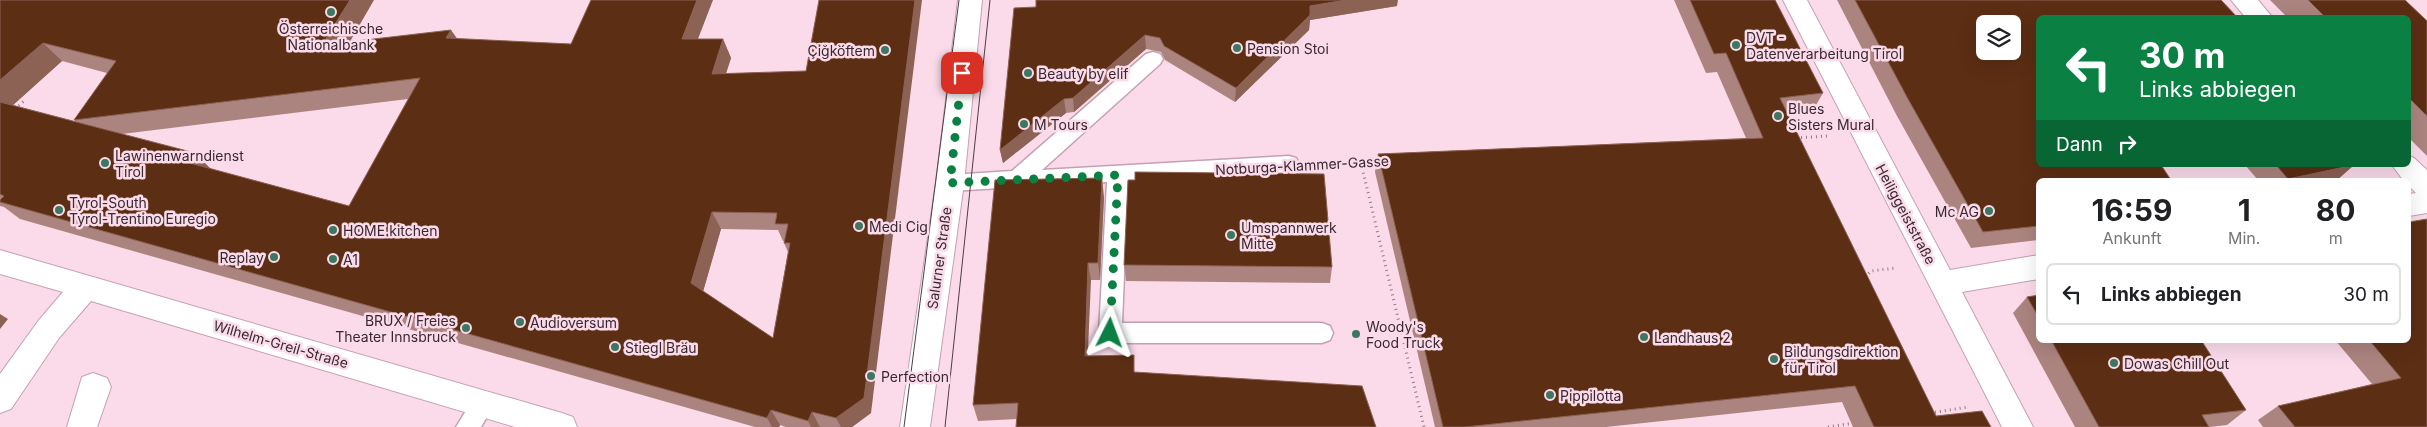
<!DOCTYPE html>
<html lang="de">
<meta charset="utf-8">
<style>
:root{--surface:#fff;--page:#f2f2f2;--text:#202124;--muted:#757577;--line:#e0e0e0}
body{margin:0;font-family:Inter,sans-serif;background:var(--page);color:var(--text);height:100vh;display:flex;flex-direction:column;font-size:19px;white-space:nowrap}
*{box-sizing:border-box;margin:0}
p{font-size:16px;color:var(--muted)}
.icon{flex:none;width:28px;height:28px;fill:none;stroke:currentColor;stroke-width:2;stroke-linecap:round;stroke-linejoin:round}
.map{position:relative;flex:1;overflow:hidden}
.drawer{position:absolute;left:2036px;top:178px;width:375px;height:165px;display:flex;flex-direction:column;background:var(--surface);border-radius:8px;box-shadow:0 5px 20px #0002}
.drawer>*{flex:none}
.top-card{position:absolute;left:2036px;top:15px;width:375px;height:152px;border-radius:8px;box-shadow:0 5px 20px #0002;background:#0b8043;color:#fff;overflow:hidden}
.fabs{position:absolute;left:1976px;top:15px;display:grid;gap:10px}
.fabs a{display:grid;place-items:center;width:45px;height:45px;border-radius:8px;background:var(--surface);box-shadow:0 5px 20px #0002;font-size:25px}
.pin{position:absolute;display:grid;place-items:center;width:42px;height:42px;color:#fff;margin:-21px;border-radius:10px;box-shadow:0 2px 8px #0006}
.me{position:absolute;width:55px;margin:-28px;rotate:3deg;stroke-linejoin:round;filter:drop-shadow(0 0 4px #0008)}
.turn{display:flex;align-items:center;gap:18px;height:105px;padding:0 20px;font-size:22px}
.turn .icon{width:65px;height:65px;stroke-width:2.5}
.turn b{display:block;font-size:35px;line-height:42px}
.then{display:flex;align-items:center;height:48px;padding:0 20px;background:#0003;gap:10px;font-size:19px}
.eta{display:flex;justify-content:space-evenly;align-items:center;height:85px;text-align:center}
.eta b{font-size:30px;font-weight:700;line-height:35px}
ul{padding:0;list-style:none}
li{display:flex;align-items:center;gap:15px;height:62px;margin:0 10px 8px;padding:0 10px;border:2px solid var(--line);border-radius:8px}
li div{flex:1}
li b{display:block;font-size:19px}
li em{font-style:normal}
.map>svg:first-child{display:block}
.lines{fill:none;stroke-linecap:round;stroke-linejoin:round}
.lane-casing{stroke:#c5a0b2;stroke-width:3}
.street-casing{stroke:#c5a0b2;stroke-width:2}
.secondary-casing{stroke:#c5a0b2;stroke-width:2}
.path{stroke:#907a84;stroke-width:3;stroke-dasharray:1 4;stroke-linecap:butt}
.lane{fill:#fff;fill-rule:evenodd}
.street{fill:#fff;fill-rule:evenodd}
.secondary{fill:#fff;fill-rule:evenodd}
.tram{stroke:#4e3d45;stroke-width:1}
.wall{fill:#ac847f;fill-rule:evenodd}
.shaded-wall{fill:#8c6254}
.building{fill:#5c2e14;stroke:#8c6254;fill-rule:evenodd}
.route{stroke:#0b8043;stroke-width:9;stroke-dasharray:0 16.2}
.poi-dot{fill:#3b7761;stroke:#fbdbea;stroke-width:2}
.labels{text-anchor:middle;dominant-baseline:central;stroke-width:5;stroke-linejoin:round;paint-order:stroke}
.poi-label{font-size:14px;fill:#382930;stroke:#fbdbea;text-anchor:start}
.street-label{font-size:14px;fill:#382930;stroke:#fbdbea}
</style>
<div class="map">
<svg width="2427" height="427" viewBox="0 0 2427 427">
<rect width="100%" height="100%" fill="#fbdbea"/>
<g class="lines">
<g class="lane-casing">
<g id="lane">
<path d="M1153,52l7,2 3,5 -3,5 -118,106 247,-14 7,2 3,6 -3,6 -7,2 -161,9 -6,142h200l8,3 3,7 -3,7 -8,3h-212l-8,-3 -3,-7 8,-151 -157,9 -7,-2 -3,-6 3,-6 7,-2 62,-4 134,-117z"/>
<path d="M483,393l8,3 4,7 -14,24h-25l19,-31z"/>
</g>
</g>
<g class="street-casing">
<g id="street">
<path d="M1783,0h24l143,270 89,-15v24l-77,13 71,135h-31z"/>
<path d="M2231,0h27l15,18h-27z"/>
<path d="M2409,156l5,2 13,12v43l-18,3v-22l7,-1 -7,-7v-6h-6l-11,-15h17z"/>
<path d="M0,250l562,163 11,4 4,10h-62l-424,-126 -32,37 -48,71 -11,4v-39l39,-54 24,-28 -63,-18z"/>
<path d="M93,373l14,5 4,9 -14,40h-30l15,-50z"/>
</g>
</g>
<g class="secondary-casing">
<path id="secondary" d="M958,0h24l-18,183 -34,244h-30l36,-244z"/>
</g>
<g class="path">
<path d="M15,109l9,-8"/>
<path d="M1796,138l31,-2"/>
<path d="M1361,163l63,264"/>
<path d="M1317,164l64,-2"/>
<path d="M1865,277l6,-6 25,-3"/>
<path d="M1930,413l38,-6"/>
<path d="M1828,427l26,-4"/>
</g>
<use href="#lane" class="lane"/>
<use href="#street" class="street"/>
<use href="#secondary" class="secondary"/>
<g class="tram">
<path d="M904,427l55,-427"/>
<path d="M945,427l45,-427"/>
</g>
</g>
<g class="wall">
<path d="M0,0l349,42 108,-3 114,5 127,-5h25l8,19 -5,15 145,340 -19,14h-66l-6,-2 -1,2h-24l-735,-208 -16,-12 -4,-1zM62,61l45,12 -33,47 3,2 -64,-17zM408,99l-59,107 -138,-37 -89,-35zM721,229l57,1 5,11h2l-1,2 4,9 -15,86 -70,-47z"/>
<path d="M1674,0h101l48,93 -11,19 -24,3 148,301 55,11h-138l-11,-25 -236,25h-171l-60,-255 3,-18 368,-16 -29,-66 -11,1z"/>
<path d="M1837,0h384l-182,180v60l-68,8 -74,-132z"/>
<path d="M2270,0h135l22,21v135l-18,-18v-120h-121z"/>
<path d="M1397,6l-87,14 -1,10 -74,72 -70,-42 -4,-8 -15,-3 -72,63 -8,1 -63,50 -3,-13 36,-143z"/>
<path d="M2245,165h109l-17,15h-79z"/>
<path d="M1104,197l-4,83h-9l-74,139 -39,2 -5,-16z"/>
<path d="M1124,265l208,2 -2,16 -204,-2z"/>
<path d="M2039,295v45h162l45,70 -19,15 -18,2h-134l-62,-114 14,-16z"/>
<path d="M2335,340h74l18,87h-164l-5,-7 20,-14 94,-22z"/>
</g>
<g class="shaded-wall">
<path d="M350,0h24l-37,64 -15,-19z"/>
<path d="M697,0h16l-22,57 -9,-18z"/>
<path d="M915,0h7l-51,413 -19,14h-11l-5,-9z"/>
<path d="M1346,0h52l-1,6 -87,14 -1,10 -74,72 1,-14 74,-82z"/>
<path d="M451,30l13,18 -18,-10z"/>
<path d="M1145,35l1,14 -72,63 -1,-14z"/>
<path d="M723,39l8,19 -11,34 -8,-18z"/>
<path d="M43,43l19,18 -60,54 -2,-2v-33z"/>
<path d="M1064,99l2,14 -63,50 -3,-13z"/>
<path d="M195,153l18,18 -27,-9z"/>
<path d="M2354,165l-17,15h-50l1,-1z"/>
<path d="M1102,178l2,19 -4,83 -2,-17z"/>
<path d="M712,212l9,17 -20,70 -10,-16z"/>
<path d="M1088,263l3,17 -4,93 -2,-17z"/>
<path d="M0,314l8,5 -8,10z"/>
<path d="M771,410l9,15 -1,2h-7l-5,-9z"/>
<path d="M812,412l8,15h-9l-3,-6z"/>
</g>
<g class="building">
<path d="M0,0h350l-28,45 129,-15 -5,8 125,6 20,-44h106l-15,39h41l-11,35 94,-3 13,-71h96l-51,398 -28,20 -24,-6 -4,9 -37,-11 -4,8 -767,-216v-2l4,-4 -4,-2v-92l195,51 -9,9 163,44 71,-128 -346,42 42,-59 -73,-18 -43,37zM712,212l65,1 -2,11h13l-4,19h6l-17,95 -82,-55z"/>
<path d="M1036,0h310l-36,6v9l-74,73 -72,-42 -4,-8 -15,-3 -72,63 -9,1 -64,51 14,-142 22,-1z"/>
<path d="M1690,0h85l48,93 -43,5 156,318 46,-5 9,16h-117l-19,-41 -390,41h-22l-65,-273 385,-16 -37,-85 -12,1z"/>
<path d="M1855,0h366l17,18h-199v147h122l10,15h-132v46l-56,6 -75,-133zM1985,24h27v27h-27z"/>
<path d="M2308,0h97l22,21v95l-18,-18v-80h-83z"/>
<path d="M2276,165h78l-66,14z"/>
<path d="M1135,172l189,2 8,93 -208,-2 4,-85h7z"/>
<path d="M1102,178l-4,85h-10l-3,93 49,-1v17l228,14 14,41h-360l2,-24 -45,2 22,-225z"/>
<path d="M2427,219v208h-132l-17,-21 123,-28 -32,-38h40v-118z"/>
<path d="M2039,295v23l-12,-21z"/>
<path d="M2051,340h150l45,70 -44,5 7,12h-110z"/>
</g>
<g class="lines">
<path class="route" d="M962,73l-12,110 168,-8 -8,158"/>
</g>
<g class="poi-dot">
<circle cx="331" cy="12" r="5"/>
<circle cx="1736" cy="45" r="5"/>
<circle cx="1237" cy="48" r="5"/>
<circle cx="885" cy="50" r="5"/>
<circle cx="1028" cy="73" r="5"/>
<circle cx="1778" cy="116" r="5"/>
<circle cx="1024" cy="124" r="5"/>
<circle cx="105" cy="163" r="5"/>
<circle cx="59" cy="210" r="5"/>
<circle cx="1989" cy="211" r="5"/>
<circle cx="859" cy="226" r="5"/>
<circle cx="333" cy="230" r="5"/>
<circle cx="1231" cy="235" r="5"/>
<circle cx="274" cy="257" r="5"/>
<circle cx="333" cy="259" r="5"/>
<circle cx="520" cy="322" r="5"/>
<circle cx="466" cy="328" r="5"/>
<circle cx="1356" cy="334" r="5"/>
<circle cx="1644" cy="337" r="5"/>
<circle cx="615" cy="347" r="5"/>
<circle cx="1774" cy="359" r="5"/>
<circle cx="2114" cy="363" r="5"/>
<circle cx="871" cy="376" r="5"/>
<circle cx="1550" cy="395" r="5"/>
</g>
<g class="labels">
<g class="poi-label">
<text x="331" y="28" text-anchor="middle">Österreichische<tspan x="331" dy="16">Nationalbank</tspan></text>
<text x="1746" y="37">DVT -<tspan x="1746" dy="16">Datenverarbeitung Tirol</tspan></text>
<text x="1247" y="48">Pension Stoi</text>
<text x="875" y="50" text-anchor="end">Çiğköftem</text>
<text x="1038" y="73">Beauty by elif</text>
<text x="1788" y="108">Blues<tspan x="1788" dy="16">Sisters Mural</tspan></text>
<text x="1034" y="124">M Tours</text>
<text x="115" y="155">Lawinenwarndienst<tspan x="115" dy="16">Tirol</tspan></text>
<text x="69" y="202">Tyrol-South<tspan x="69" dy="16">Tyrol-Trentino Euregio</tspan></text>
<text x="1979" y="211" text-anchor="end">Mc AG</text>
<text x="869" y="226">Medi Cig</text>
<text x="1241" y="227">Umspannwerk<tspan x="1241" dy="16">Mitte</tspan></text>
<text x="343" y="230">HOME.kitchen</text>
<text x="264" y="257" text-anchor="end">Replay</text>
<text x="343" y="259">A1</text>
<text x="456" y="320" text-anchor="end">BRUX / Freies<tspan x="456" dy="16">Theater Innsbruck</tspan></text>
<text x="530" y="322">Audioversum</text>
<text x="1366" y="326">Woody's<tspan x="1366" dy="16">Food Truck</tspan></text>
<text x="1654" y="337">Landhaus 2</text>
<text x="625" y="347">Stiegl Bräu</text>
<text x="1784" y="351">Bildungsdirektion<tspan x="1784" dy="16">für Tirol</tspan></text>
<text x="2124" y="363">Dowas Chill Out</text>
<text x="881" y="376">Perfection</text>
<text x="1560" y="395">Pippilotta</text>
</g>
<g class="street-label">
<text transform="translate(1302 165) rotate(-3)">Notburga-Klammer-Gasse</text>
<text transform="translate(1906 214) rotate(62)">Heiliggeiststraße</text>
<text transform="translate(939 258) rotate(-82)">Salurner Straße</text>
<text transform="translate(281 344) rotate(16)">Wilhelm-Greil-Straße</text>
</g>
</g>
</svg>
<div class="fabs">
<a><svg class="icon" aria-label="layers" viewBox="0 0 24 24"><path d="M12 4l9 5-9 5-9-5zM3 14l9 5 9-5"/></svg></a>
</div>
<div class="pin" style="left:962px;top:73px;background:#d93025"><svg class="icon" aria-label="arrive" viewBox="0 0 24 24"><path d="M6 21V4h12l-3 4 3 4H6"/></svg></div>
<svg class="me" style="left:1110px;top:333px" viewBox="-20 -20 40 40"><path d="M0-17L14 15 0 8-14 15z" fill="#0b8043" stroke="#fff" stroke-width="4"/></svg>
<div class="top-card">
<div class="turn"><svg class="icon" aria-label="left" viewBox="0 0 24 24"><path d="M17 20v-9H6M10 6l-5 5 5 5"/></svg><div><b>30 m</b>Links abbiegen</div></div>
<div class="then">Dann<svg class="icon" aria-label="right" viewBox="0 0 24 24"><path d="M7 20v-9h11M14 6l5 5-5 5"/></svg></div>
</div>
<section class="drawer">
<div class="eta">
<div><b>16:59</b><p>Ankunft</p></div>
<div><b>1</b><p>Min.</p></div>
<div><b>80</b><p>m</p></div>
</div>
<ul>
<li><svg class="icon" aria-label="left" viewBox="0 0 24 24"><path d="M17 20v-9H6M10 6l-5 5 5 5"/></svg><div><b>Links abbiegen</b></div><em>30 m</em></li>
</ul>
</section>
</div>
